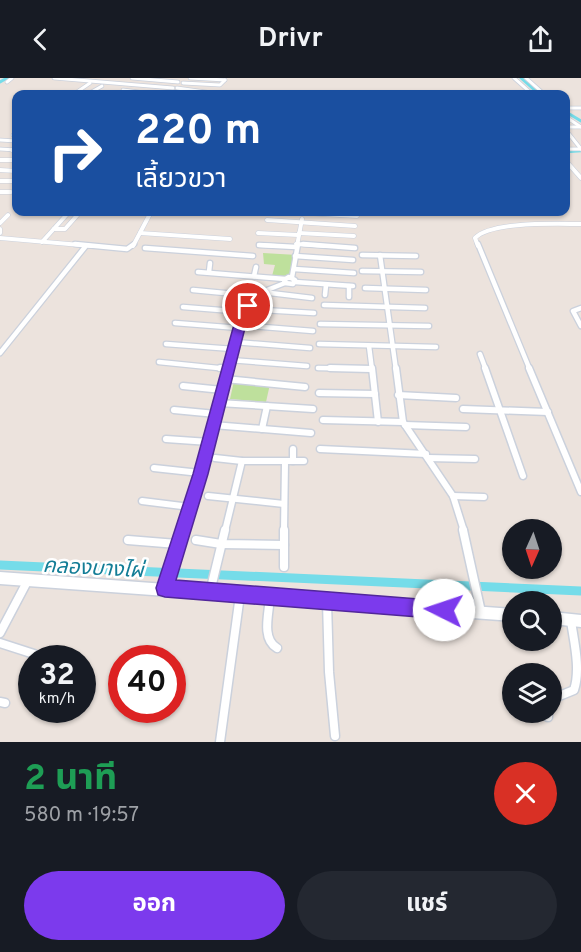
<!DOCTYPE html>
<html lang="th">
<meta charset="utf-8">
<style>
:root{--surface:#171b24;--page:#242831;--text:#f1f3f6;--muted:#9ea1a6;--accent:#7c3aed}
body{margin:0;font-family:Overpass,"Noto Sans Thai",sans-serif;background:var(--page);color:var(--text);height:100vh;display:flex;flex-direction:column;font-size:22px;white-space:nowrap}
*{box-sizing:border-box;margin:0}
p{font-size:20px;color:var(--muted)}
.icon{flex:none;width:33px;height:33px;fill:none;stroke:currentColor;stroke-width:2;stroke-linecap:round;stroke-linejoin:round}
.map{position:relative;height:664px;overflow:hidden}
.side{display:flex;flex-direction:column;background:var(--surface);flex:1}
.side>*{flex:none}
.top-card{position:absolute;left:12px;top:12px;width:558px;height:126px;border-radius:12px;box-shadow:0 2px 4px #0004;background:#1a4fa0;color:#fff;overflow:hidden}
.needle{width:39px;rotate:183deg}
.controls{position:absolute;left:502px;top:441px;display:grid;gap:12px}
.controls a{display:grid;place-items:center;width:60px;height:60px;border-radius:50%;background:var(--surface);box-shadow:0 2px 4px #0004;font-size:30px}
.speed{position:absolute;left:18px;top:567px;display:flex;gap:12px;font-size:30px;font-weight:700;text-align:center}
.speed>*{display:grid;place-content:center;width:78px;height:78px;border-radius:50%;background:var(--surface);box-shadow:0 2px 4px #0004;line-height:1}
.speed small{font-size:15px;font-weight:400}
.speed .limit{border:9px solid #d22;background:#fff;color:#111}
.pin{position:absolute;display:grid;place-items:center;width:51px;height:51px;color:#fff;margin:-26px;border:3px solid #fff;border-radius:50%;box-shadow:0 2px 6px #0007}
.me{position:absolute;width:66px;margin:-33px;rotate:274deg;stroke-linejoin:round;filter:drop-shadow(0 0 4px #0008)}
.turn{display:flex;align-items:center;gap:21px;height:126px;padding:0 24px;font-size:27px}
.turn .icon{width:78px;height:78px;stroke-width:2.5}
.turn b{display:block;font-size:42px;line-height:51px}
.round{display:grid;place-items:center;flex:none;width:63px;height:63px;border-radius:32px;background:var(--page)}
.headline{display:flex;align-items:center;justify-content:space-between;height:102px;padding:0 24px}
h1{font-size:36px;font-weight:700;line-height:45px;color:#1e9e55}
.primary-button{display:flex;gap:12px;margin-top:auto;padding:12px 24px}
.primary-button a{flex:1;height:69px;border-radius:36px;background:var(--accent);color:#fff;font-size:24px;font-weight:700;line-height:69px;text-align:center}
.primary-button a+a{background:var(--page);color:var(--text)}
header{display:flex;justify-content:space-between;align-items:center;height:78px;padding:0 24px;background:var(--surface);font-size:27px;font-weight:700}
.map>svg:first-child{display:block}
.green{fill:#bee09c}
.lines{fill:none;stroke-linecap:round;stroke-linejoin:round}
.canal-far2{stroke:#75dce9;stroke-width:3}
.canal-far1{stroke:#75dce9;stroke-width:4.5}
.canal{stroke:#75dce9;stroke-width:9}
.street-far4-casing{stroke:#cbd1dc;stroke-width:4.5}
.street-far3-casing{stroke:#cbd1dc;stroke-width:5}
.street-far2-casing{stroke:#cbd1dc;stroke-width:7}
.street-far1-casing{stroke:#cbd1dc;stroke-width:9}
.street-casing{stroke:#cbd1dc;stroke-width:11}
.secondary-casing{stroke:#cbd1dc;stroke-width:3}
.street-far4{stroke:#fff;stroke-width:3}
.street-far3{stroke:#fff;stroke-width:4}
.street-far2{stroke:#fff;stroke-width:4.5}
.street-far1{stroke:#fff;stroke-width:6}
.street{stroke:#fff;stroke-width:8}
.secondary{fill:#fff;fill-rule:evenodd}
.route{fill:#7c3aed;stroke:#51269a;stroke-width:1.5}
.labels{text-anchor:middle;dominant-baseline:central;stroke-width:5;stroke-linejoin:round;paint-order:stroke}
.near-water-label{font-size:21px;font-style:italic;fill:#137d96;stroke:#fff}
</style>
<header><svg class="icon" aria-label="back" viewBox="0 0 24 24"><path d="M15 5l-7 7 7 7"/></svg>Drivr<svg class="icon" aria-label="share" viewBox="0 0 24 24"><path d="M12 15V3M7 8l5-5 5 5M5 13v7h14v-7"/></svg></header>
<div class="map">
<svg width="581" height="664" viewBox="0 0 581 664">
<rect width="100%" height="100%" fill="#ece3dd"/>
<g class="green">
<path d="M263,175l34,2 -3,19 -6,3 -16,-1 3,-11 -11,-1z"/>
<path d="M234,303l36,3 -4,18 -36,-3z"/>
</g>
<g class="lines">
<g class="canal-far2">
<path d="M521,0l18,16"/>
<path d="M0,4l7,-4"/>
<path d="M566,34l15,9"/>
<path d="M566,73l15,-1"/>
</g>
<path class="canal-far1" d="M566,73l15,-1"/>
<path class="canal" d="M0,487l581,26"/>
<g class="street-far4-casing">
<g id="street-far4">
<path d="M54,0l119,10"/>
<path d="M132,0l46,4"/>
<path d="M190,0l35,2"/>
<path d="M514,0l18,16"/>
<path d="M526,0l18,16"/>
<path d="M7,4l5,-4"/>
<path d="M183,5l37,2 5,-5"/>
<path d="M177,10l36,5"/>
<path d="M123,12l16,2 -2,2"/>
<path d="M90,15l13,1"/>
<path d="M146,15l16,1"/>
<path d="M74,16l16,-11"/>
<path d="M88,16l14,-8"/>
<path d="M172,16h7"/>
<path d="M566,30h15"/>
<path d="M566,39l15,10"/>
<path d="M566,49h14"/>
<path d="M569,56l12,15"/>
<path d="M13,57h3"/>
<path d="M0,62l16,1"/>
<path d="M0,71l16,1"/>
<path d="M566,71h15"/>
</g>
</g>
<g class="street-far3-casing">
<g id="street-far3">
<path d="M12,72h4"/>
<path d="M0,82h16"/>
<path d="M566,83l15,17"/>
<path d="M0,92l16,1"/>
<path d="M0,103h16"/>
<path d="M0,114h11"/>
<path d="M288,134l69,4"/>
<path d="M267,142l88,6"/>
<path d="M0,145l8,-8"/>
<path d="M0,151v4"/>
<path d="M54,151h11l15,-17"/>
<path d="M140,155l90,6"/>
<path d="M258,155l40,2"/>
<path d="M299,155l55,3"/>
<path d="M0,160l92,8"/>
<path d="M42,164l27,-30"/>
<path d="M296,166l29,2"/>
<path d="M259,167l18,1"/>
<path d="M133,168l18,-34"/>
<path d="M297,168l5,-27"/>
<path d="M478,168l-3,-8c17,-17 81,-14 106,-14"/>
</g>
</g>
<g class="street-far2-casing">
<g id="street-far2">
<path d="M75,166l52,5 7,-5"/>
<path d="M303,166l52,4"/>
<path d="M478,166l52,126"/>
<path d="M259,167l37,2"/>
<path d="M145,170l108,8"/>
<path d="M362,177l54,1"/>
<path d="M380,177l16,115"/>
<path d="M295,178l58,4"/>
<path d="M294,191l60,4"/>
<path d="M362,193l59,1"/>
<path d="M198,194l87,7"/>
<path d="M209,194l1,-9"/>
<path d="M254,198l2,-9"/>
<path d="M289,199l6,3 -2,4 -8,-1 -1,-3z"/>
<path d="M292,199l6,-33"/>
<path d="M295,204l58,4"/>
<path d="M349,208v11"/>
<path d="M365,210l61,2"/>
<path d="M193,212l64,6"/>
<path d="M262,214l50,6"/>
<path d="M325,217l1,-10"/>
<path d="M324,227l101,3"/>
<path d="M183,229l62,5"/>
<path d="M581,230l-8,3 8,15"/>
<path d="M246,231l68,4"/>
<path d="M175,245l64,5"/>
<path d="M320,246l109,2"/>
<path d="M240,247l73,6"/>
<path d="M235,264l75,6"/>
<path d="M166,266l67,5"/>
<path d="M319,266l117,3"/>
<path d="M369,268l3,24"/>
<path d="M0,275l85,-106"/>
<path d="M480,276l6,16"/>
<path d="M230,282l77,6"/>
<path d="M159,284l69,7"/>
<path d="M318,290l53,1"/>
<path d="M229,292l16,-58 17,-20 23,-9"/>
</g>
</g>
<g class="street-far1-casing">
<g id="street-far1">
<path d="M220,290l8,1"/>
<path d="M330,290l41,1"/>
<path d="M372,290l6,54"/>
<path d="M396,290l7,54 50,74 11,35"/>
<path d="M485,290l38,108"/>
<path d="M529,290l52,124"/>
<path d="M225,301l80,8"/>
<path d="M183,308l39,4"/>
<path d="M319,315l56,1"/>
<path d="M398,317l58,3"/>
<path d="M219,325l94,6"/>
<path d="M463,331l85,3"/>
<path d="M174,332l42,4"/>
<path d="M323,342l80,2"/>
<path d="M213,347l98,8"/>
<path d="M405,347l61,2"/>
<path d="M262,351l5,-23"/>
<path d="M166,361l43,3"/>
<path d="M293,371v12"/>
<path d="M320,371l106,5"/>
<path d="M215,380l27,3h62"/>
<path d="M428,380l47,1"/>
<path d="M154,390l46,5"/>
<path d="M208,418l76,8"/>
<path d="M453,418l31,1"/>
<path d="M142,423l48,6"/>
<path d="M182,453l47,-163"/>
<path d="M225,453l17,-70"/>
<path d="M284,453l1,-69"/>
</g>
</g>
<g class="street-casing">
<g id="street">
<path d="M463,452l18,82"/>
<path d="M128,462l49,4"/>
<path d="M196,462l25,4 63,1"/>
<path d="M284,489v-37"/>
<path d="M165,510l18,-58"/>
<path d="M210,514l15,-62"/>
<path d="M270,519c-1,16 -9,42 7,51"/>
<path d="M327,524l2,70 6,64"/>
<path d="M0,555l28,-53"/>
<path d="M0,565l34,11"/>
<path d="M552,621l22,-9c7,-21 0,-48 -3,-69"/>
<path d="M0,624l5,1"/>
<path d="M548,634v5"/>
<path d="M220,664l20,-147"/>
</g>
</g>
<g class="secondary-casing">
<g id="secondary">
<path d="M0,494l513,37v12l-513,-37z"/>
<path d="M552,534l29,3v12l-29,-3z"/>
</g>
</g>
<use href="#street-far4" class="street-far4"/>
<use href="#street-far3" class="street-far3"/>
<use href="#street-far2" class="street-far2"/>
<use href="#street-far1" class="street-far1"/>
<use href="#street" class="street"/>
<use href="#secondary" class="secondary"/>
</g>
<path class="route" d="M248,224l5,4 -8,22 -37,146 -32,106 268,21 7,2 3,7 -3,6 -7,3 -279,-22 -7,-2 -2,-7 37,-114 40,-146 9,-22z"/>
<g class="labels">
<g class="near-water-label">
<text transform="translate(93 491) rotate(3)">คลองบางไผ่</text>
</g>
</g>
</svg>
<div class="controls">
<a><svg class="needle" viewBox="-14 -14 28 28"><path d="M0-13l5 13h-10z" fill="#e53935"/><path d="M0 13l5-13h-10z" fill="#9ea1a6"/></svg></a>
<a><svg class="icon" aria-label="search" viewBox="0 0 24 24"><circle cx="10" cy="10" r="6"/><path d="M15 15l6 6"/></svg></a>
<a><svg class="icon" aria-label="layers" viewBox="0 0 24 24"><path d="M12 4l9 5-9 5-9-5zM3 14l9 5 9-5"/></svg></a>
</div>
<div class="speed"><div>32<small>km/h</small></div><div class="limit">40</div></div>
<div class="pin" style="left:248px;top:228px;background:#d93025"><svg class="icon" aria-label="arrive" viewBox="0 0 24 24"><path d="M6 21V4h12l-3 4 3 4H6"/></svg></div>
<svg class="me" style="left:444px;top:532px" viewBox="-20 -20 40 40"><circle r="19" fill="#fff"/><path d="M0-13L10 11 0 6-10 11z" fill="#7c3aed"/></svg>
<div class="top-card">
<div class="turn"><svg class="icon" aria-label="right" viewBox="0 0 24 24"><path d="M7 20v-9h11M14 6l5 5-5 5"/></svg><div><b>220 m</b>เลี้ยวขวา</div></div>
</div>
</div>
<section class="side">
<div class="headline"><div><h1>2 นาที</h1><p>580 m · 19:57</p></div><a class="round" style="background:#d93025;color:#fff"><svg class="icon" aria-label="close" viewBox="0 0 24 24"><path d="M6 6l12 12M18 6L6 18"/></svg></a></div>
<div class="primary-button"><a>ออก</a><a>แชร์</a></div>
</section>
